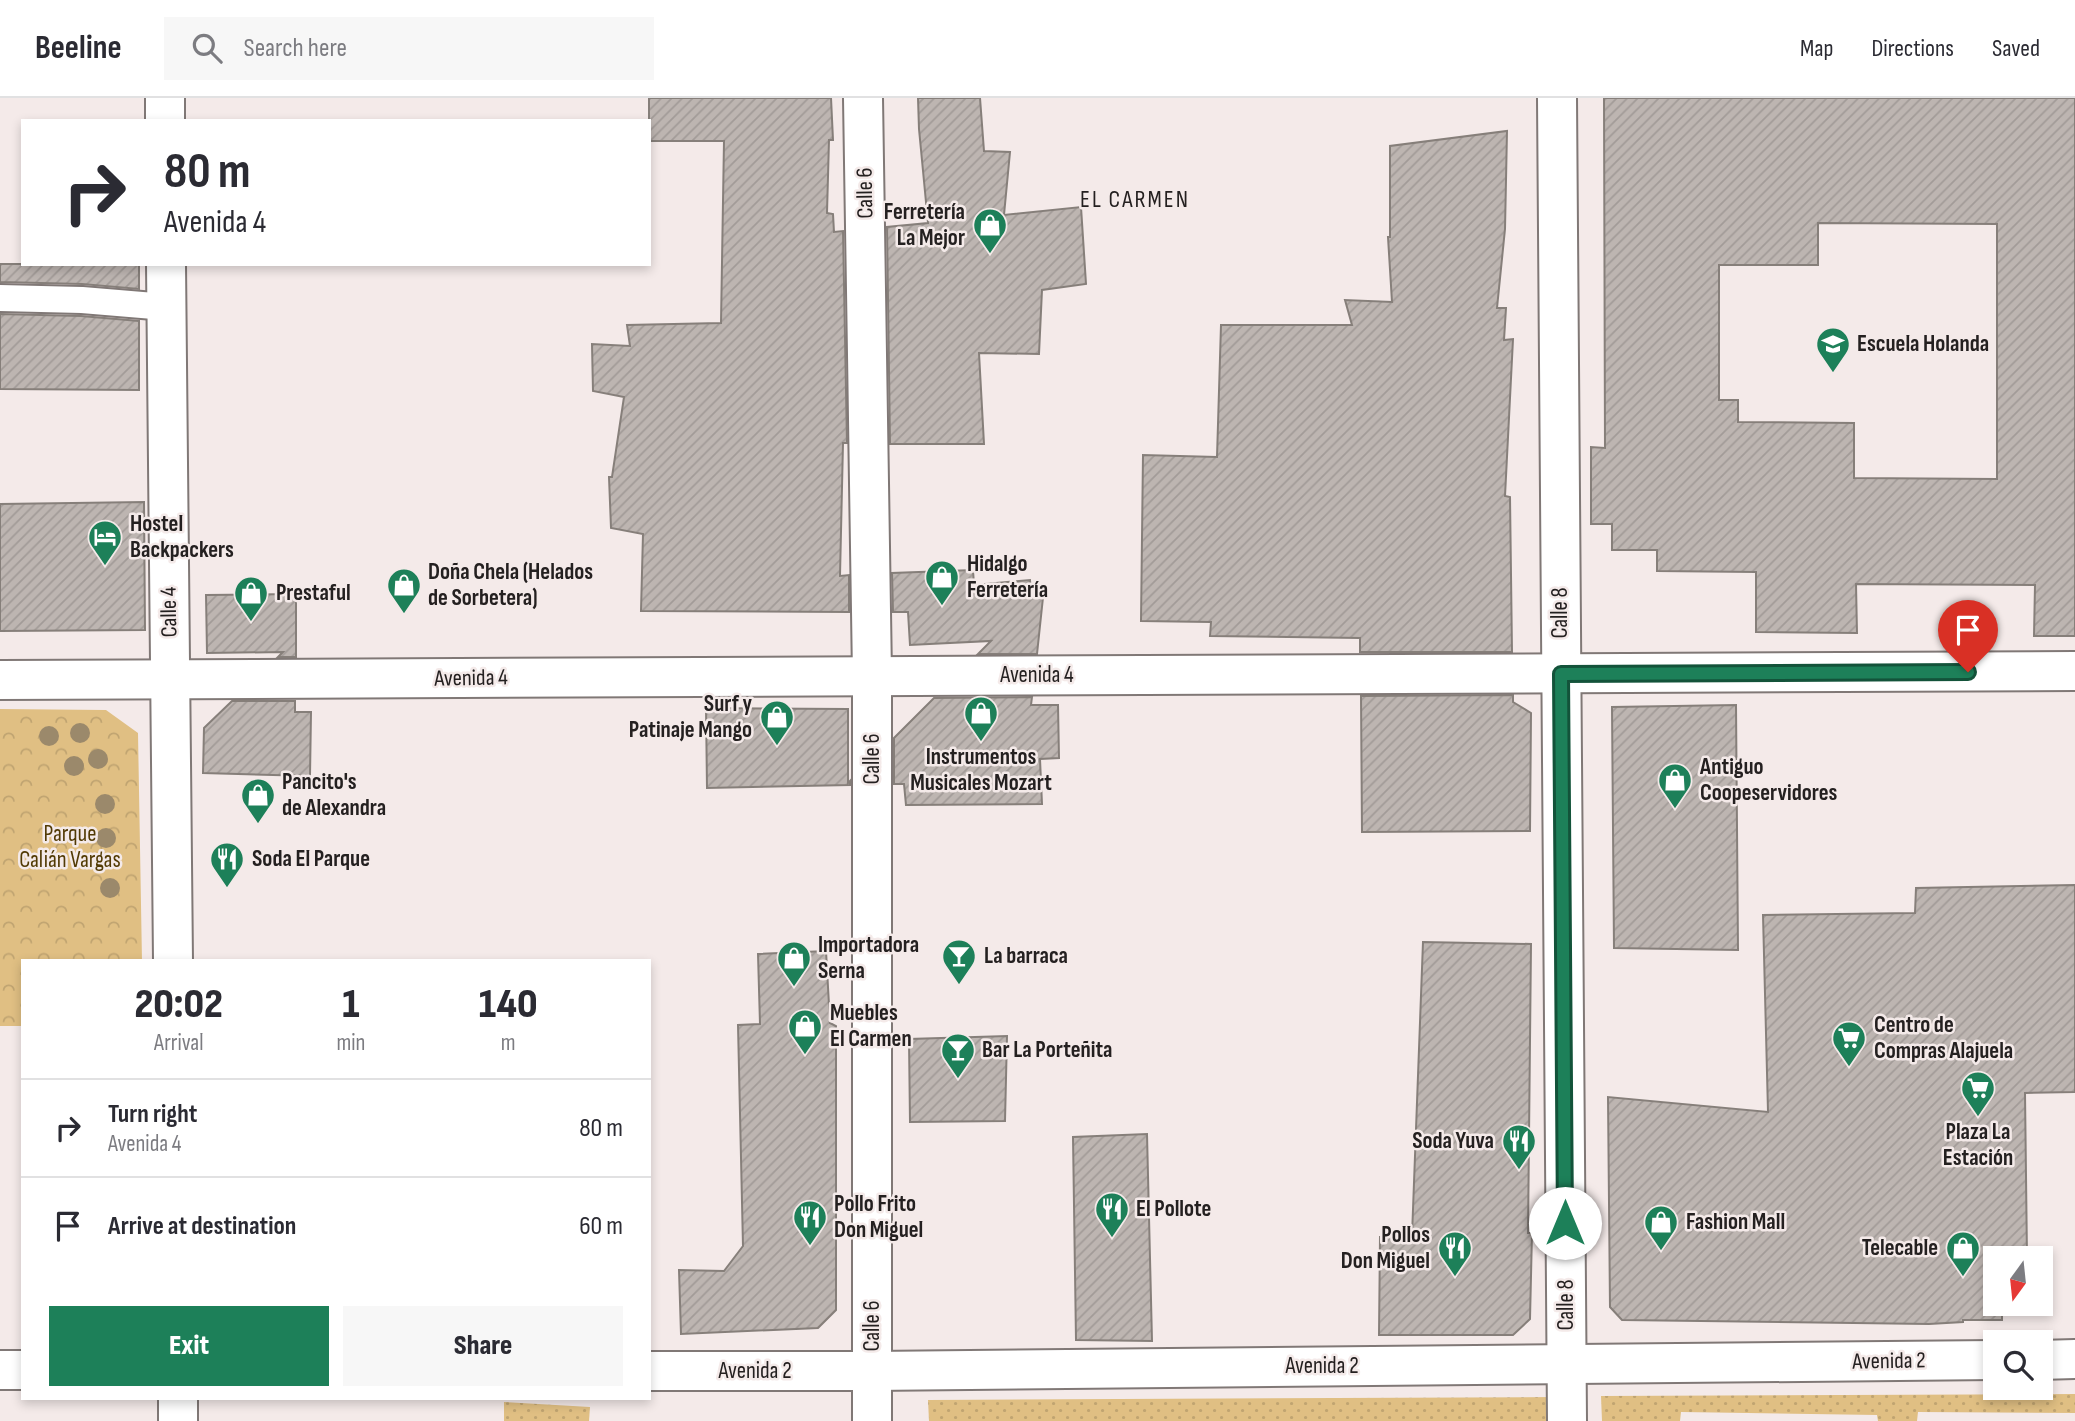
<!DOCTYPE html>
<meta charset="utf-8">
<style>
:root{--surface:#fff;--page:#f7f7f7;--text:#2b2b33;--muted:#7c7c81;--line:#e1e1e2;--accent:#1d8059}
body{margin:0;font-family:"Sofia Sans Condensed",sans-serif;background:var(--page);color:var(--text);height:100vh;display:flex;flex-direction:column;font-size:26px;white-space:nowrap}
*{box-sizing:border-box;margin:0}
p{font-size:23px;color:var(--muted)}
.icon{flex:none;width:38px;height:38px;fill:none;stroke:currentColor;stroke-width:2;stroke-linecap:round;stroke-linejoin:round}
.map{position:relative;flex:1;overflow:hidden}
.details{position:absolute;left:21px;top:861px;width:630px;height:441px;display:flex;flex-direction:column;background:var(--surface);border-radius:0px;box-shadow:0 4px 10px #0003}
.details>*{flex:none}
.banner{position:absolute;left:21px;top:21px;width:630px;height:147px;border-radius:0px;box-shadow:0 4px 10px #0003;background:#fff;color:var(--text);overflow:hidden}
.needle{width:46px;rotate:195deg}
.tools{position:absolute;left:1983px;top:1148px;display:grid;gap:14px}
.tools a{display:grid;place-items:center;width:70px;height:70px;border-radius:0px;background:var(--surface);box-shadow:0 4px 10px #0003;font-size:35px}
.pin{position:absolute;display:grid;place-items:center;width:60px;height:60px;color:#fff;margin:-72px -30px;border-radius:50% 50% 50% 0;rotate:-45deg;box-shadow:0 0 7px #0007}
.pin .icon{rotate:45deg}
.me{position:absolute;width:77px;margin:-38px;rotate:0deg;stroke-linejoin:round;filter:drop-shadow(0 0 5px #0008)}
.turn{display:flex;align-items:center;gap:24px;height:147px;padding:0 28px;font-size:32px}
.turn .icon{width:91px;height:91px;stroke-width:2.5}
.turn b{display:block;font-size:49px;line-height:60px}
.eta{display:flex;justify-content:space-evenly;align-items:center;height:119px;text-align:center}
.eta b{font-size:42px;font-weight:800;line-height:49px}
.cta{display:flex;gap:14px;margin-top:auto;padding:14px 28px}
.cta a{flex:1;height:80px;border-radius:0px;background:var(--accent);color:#fff;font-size:28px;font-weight:800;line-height:80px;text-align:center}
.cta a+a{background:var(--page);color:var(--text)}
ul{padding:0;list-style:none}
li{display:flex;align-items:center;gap:21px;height:98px;padding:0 28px;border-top:2px solid var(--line)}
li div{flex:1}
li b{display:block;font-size:26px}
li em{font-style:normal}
header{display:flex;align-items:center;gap:42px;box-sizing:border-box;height:98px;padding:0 35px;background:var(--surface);border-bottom:2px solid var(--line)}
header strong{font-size:33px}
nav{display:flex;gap:38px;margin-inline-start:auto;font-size:24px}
.search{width:490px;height:63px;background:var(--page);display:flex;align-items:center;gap:18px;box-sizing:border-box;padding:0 24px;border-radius:0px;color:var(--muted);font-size:26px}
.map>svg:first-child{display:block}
.grass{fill:url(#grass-dots)}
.forest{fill:url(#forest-crowns)}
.building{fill:url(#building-hatch);stroke:#867f7a;stroke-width:2;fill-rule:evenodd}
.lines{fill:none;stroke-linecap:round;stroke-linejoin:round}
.service-casing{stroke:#807876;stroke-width:30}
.minor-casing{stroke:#807876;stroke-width:42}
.tertiary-casing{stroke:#807876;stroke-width:42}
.service{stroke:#fff;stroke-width:26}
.minor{stroke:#fff;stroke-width:38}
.tertiary{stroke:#fff;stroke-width:38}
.tree{fill:#9b896b}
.route-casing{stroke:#13533a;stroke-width:18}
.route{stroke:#1d8059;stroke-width:12}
.labels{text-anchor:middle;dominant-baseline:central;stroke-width:5;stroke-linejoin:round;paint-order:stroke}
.street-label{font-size:23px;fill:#242020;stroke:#f4eae9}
.poi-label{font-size:23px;font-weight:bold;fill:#242020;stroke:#f4eae9;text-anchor:start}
.park-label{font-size:23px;fill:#523a04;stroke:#f4eae9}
.neighbourhood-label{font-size:24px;letter-spacing:2px;fill:#242020;stroke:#f4eae9}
</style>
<header>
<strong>Beeline</strong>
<div class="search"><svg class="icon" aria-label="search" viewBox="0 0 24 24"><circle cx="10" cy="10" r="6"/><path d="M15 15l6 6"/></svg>Search here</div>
<nav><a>Map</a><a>Directions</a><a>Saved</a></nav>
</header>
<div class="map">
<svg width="2075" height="1323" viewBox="0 0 2075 1323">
<defs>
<pattern id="grass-dots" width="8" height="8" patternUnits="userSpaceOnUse" patternTransform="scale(1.75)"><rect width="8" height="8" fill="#e0bf83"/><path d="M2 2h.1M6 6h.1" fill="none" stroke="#c0a471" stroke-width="1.8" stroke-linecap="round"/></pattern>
<pattern id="forest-crowns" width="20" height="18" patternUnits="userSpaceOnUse" patternTransform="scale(1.75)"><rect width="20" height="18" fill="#e0bf83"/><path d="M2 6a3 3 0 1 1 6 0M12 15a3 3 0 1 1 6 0" fill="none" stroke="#c0a471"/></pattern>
<pattern id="building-hatch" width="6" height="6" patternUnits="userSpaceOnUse" patternTransform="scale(1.75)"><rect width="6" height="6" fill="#bdb5b1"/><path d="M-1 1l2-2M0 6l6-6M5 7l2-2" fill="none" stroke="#a29b98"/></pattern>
</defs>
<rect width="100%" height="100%" fill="#f4eae9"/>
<g class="grass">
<path d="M2075,1296v19l-157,-1 -1,9h-39l-1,-6 -196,-3 -1,9h-78l-1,-25z"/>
<path d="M1557,1299v24h-628l-1,-21z"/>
<path d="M504,1304l86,5 -1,14h-85z"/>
</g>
<path class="forest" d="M0,611l106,1 32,23 4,228h-119v65h-23z"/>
<g class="building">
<path d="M649,0h182l2,42h-4l-2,73 6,1 1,18 9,-1 4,212h-4l-3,133 9,-1v37l-208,-1 2,-77 -32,-6 -2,-51h3l12,-80 -31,-6 -1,-47 38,2 -3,-21 94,-2 3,-182h-75z"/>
<path d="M918,0h62l4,53 26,1 -6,63 77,-8 5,77 -44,6 -3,64 -60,-1 5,91h-94l-3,-217 41,-4 -9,-94z"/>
<path d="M1604,0h471v538h-41l1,-51 -179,-1 1,49 -101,-1v-60l-99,-1v-21h-45v-26h-21v-77l14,1zM1818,125l179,1v255l-143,-1v-55l-116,-1v-22h-19v-135h99z"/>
<path d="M1507,33l-2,98 -8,79h9l-2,32 9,-1 -8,157 5,1 2,155h-152v-14l-150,-2 1,-14 -70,-1 2,-166 74,2 4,-132h131l-7,-25 47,2 -4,-65h2v-91z"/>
<path d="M0,166h139v25l-57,-5 -82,-2z"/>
<path d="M0,216l81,2 58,5v69l-139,-1z"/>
<path d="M144,404l1,128 -145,1v-127z"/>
<path d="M973,472l1,15 56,-5 1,13 8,1 5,-6 -7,66h-59l13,-13 -81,4 -2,-33h-15l-1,-39z"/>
<path d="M296,496v63h-18l5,-5 -76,1 -1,-58z"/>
<path d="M1513,597v7l18,11 -1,118 -168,1 -1,-136z"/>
<path d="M1032,599l-1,8h27l1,53 -19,1 2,45 -136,1 -2,-21h-10v-46l40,-40z"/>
<path d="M232,603h63v11h16l-1,64 -107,-3 1,-45z"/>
<path d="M1736,607l2,245 -124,-2 -2,-241z"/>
<path d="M706,610l142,1v74l2,-2v4l-143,3z"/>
<path d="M2075,787v207l-50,1 2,165h-32v46h7v16h-39v2l-34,2 -307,-4 -12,-13 -2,-210 160,15 -5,-197 152,-2 1,-25z"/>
<path d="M1423,844l108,2 -3,289h4l-2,86 -17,16h-134l1,-98 32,-1z"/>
<path d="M826,853l4,72 6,3v284l-18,18 -137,6 -2,-64 45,1 19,-25 -5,-221 22,-1 -2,-70z"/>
<path d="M1007,938l-2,85 -95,1 -1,-83z"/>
<path d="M1147,1036l5,207 -76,-1 -3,-203z"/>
</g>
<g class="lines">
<g class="service-casing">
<path id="service" d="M0,200l82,2 84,7"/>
</g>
<g class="minor-casing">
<g id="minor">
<path d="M863,0l9,577v746"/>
<path d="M1557,0l10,1323"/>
<path d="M0,582l2075,-9"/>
<path d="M2040,1262l35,-1"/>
<path d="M0,1272h23"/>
<path d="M649,1273h223l1123,-11"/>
</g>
</g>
<g class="tertiary-casing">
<g id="tertiary">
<path d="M165,0v23"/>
<path d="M166,166l7,697"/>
<path d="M178,1300v23"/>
</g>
</g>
<use href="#service" class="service"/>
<use href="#minor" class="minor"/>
<use href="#tertiary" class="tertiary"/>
</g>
<g class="tree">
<circle cx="80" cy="635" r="10"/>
<circle cx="49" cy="638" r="10"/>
<circle cx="98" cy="661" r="10"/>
<circle cx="74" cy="668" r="10"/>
<circle cx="105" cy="706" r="10"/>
<circle cx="106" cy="740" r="10"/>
<circle cx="110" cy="790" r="10"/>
</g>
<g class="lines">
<g class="route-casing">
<path id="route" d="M1565,1125l-4,-549 407,-2"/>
</g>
<use href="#route" class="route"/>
</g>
<defs>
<g id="shop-pin" transform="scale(1.75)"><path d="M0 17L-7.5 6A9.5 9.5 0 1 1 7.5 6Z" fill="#1d8059" stroke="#f4eae9"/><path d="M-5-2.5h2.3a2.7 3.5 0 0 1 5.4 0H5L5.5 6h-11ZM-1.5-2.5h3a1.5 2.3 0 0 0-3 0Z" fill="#fff"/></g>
<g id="school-pin" transform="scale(1.75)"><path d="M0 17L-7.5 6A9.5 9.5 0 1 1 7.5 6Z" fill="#1d8059" stroke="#f4eae9"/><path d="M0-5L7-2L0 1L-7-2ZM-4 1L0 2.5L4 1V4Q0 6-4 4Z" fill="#fff"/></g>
<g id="hotel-pin" transform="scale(1.75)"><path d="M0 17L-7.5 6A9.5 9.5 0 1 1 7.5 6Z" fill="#1d8059" stroke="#f4eae9"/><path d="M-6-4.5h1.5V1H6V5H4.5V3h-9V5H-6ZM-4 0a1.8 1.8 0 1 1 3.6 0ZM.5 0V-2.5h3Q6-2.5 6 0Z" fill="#fff"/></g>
<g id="restaurant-pin" transform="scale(1.75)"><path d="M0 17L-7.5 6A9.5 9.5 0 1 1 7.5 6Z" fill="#1d8059" stroke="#f4eae9"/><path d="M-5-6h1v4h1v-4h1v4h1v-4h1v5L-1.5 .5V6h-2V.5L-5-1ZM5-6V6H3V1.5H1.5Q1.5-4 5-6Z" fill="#fff"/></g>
<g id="bar-pin" transform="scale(1.75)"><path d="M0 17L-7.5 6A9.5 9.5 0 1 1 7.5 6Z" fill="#1d8059" stroke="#f4eae9"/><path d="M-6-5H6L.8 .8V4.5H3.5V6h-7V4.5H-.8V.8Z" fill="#fff"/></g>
<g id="supermarket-pin" transform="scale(1.75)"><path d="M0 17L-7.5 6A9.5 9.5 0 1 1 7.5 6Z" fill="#1d8059" stroke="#f4eae9"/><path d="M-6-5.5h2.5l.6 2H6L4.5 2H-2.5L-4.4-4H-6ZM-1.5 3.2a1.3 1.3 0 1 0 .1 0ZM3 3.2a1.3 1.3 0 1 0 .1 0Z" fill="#fff"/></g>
</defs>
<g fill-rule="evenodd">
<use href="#shop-pin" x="990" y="127"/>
<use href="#school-pin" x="1833" y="246"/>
<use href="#hotel-pin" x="105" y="439"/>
<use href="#shop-pin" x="942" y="479"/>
<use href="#shop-pin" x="404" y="487"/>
<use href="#shop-pin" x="251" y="495"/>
<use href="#shop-pin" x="981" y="615"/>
<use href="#shop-pin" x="777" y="619"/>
<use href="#shop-pin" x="1675" y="682"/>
<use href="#shop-pin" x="258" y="697"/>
<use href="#restaurant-pin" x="227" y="761"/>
<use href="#bar-pin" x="959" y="858"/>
<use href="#shop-pin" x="794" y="860"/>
<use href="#shop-pin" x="805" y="928"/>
<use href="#supermarket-pin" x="1849" y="940"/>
<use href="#bar-pin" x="958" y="952"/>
<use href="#supermarket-pin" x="1978" y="990"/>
<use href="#restaurant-pin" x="1519" y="1043"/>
<use href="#restaurant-pin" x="1112" y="1111"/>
<use href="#restaurant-pin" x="810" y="1119"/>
<use href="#shop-pin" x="1661" y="1124"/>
<use href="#restaurant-pin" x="1455" y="1150"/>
<use href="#shop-pin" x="1963" y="1150"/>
</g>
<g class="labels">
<g class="street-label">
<text transform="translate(865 95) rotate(-91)">Calle 6</text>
<text transform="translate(169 514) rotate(-91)">Calle 4</text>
<text transform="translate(1560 515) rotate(-90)">Calle 8</text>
<text x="1037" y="577">Avenida 4</text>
<text transform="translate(471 580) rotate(-1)">Avenida 4</text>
<text transform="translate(872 661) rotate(-90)">Calle 6</text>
<text transform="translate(1566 1207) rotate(-90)">Calle 8</text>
<text transform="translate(872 1228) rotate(-90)">Calle 6</text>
<text transform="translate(1889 1263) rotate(-1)">Avenida 2</text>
<text x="1322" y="1268">Avenida 2</text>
<text x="755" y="1273">Avenida 2</text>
</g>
<g class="poi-label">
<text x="965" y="114" text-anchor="end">Ferretería<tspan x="965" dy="26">La Mejor</tspan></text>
<text x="1857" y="246">Escuela Holanda</text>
<text x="130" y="426">Hostel<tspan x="130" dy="26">Backpackers</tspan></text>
<text x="967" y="466">Hidalgo<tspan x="967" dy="26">Ferretería</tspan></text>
<text x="428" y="474">Doña Chela (Helados<tspan x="428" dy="26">de Sorbetera)</tspan></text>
<text x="276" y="495">Prestaful</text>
<text x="752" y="606" text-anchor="end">Surf y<tspan x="752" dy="26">Patinaje Mango</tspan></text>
<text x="981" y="659" text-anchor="middle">Instrumentos<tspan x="981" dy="26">Musicales Mozart</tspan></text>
<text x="1700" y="669">Antiguo<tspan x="1700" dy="26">Coopeservidores</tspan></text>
<text x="282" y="684">Pancito's<tspan x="282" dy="26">de Alexandra</tspan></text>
<text x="252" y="761">Soda El Parque</text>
<text x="818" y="847">Importadora<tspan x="818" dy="26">Serna</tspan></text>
<text x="984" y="858">La barraca</text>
<text x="830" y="915">Muebles<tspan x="830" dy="26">El Carmen</tspan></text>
<text x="1874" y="927">Centro de<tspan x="1874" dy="26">Compras Alajuela</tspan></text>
<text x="982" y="952">Bar La Porteñita</text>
<text x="1978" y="1034" text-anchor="middle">Plaza La<tspan x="1978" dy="26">Estación</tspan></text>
<text x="1494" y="1043" text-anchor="end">Soda Yuva</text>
<text x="834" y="1106">Pollo Frito<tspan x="834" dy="26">Don Miguel</tspan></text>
<text x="1136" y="1111">El Pollote</text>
<text x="1686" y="1124">Fashion Mall</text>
<text x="1430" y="1137" text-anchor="end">Pollos<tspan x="1430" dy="26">Don Miguel</tspan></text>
<text x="1938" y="1150" text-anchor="end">Telecable</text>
</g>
<g class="park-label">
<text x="70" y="736">Parque<tspan x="70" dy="26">Calián Vargas</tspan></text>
</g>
<g class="neighbourhood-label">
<text x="1135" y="101">EL CARMEN</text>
</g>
</g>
</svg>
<div class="tools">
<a><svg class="needle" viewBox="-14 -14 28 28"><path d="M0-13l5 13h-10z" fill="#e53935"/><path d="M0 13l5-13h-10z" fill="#7c7c81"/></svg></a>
<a><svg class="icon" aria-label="search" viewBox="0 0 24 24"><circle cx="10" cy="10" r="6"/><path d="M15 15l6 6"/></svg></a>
</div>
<div class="pin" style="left:1968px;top:574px;background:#d93025"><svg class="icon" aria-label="arrive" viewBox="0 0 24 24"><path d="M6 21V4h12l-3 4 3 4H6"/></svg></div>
<svg class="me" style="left:1565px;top:1125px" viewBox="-20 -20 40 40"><circle r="19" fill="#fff"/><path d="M0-13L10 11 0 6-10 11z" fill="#1d8059"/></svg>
<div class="banner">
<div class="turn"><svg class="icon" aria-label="right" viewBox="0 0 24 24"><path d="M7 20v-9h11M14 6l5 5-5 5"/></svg><div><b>80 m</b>Avenida 4</div></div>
</div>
<section class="details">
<div class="eta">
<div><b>20:02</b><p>Arrival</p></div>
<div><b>1</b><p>min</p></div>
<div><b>140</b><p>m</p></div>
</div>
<ul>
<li><svg class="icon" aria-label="right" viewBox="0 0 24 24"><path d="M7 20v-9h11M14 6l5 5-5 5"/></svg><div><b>Turn right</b><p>Avenida 4</p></div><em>80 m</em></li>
<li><svg class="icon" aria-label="arrive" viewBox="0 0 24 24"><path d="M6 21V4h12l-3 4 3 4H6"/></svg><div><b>Arrive at destination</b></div><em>60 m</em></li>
</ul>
<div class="cta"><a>Exit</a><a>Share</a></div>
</section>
</div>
